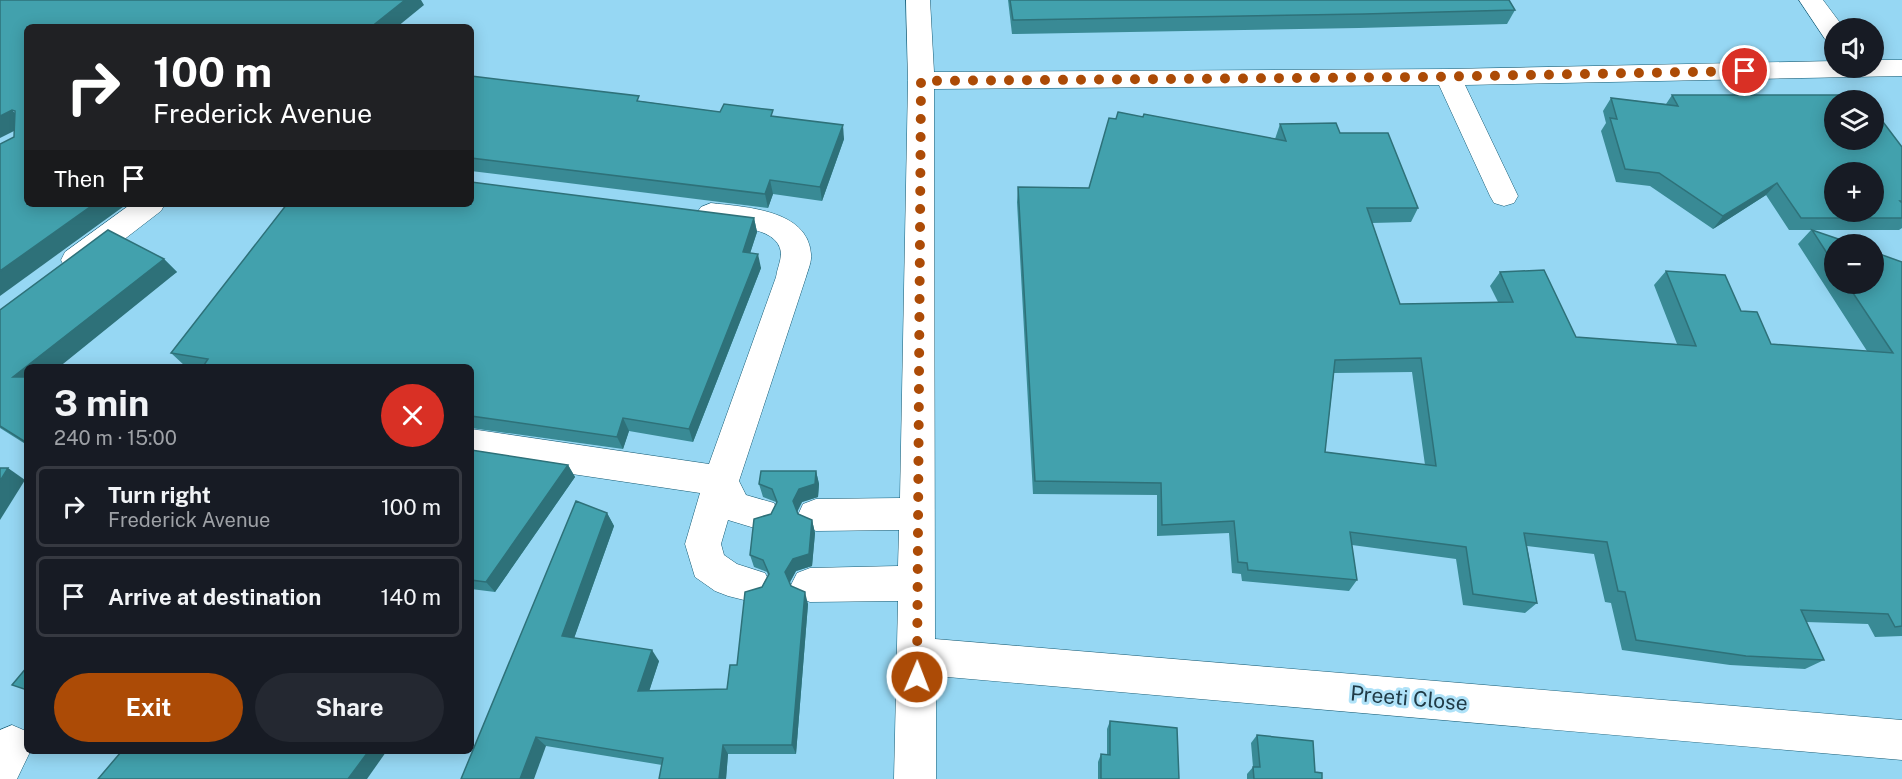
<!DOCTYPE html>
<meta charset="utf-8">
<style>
:root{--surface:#171b24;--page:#242831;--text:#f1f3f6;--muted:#9ea1a6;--line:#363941;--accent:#ac4b06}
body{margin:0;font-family:"Public Sans",sans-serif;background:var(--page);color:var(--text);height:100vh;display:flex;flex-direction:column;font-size:22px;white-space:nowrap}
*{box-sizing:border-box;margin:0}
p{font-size:20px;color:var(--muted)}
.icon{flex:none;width:33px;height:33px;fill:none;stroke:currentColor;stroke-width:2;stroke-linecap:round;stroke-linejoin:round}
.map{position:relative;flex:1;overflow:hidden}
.drawer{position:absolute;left:24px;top:364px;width:450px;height:390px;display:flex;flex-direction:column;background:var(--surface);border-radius:9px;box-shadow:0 3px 15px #0003}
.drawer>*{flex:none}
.hud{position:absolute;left:24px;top:24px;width:450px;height:183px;border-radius:9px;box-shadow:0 3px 15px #0003;background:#202124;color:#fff;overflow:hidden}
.fabs{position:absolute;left:1824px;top:18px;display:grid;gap:12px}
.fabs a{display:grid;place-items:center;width:60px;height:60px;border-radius:50%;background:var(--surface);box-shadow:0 3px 15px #0003;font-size:30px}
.pin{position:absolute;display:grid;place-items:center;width:51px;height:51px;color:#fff;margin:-26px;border:3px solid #fff;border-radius:50%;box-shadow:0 2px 6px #0007}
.me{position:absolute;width:66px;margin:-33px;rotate:1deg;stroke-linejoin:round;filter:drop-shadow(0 0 4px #0008)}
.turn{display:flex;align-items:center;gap:21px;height:126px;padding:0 30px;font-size:27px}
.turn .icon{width:78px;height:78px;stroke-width:2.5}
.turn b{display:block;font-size:42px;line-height:51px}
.then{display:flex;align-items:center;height:57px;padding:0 30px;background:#0003;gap:12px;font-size:22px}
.round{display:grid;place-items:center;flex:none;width:63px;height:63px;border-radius:32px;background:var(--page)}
.head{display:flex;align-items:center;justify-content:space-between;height:102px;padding:0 30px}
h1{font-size:36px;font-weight:700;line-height:45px}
.primary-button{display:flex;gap:12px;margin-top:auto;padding:12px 30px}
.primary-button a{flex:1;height:69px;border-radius:36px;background:var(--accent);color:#fff;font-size:24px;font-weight:700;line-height:69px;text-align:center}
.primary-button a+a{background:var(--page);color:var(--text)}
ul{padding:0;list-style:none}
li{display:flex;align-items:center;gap:18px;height:81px;margin:0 12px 9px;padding:0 18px;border:3px solid var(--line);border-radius:9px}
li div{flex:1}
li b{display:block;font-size:22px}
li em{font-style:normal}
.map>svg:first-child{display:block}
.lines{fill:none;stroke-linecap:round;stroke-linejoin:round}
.minor-casing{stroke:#155a73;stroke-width:1}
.minor{fill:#fff;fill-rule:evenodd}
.wall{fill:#398a95;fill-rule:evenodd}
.shaded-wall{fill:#2e7179}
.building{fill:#42a1ad;stroke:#2e7179;stroke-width:1.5;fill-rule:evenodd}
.route{stroke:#ac4b06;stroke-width:10;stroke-dasharray:0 18}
.labels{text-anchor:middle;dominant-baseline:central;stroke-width:6;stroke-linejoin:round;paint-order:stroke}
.near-street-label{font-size:21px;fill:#203b47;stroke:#afe2f8}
</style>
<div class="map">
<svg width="1902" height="779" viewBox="0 0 1902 779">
<rect width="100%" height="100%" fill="#96d7f3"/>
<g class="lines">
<g class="minor-casing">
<g id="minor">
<path d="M906,0h24l4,72 514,-3 386,-8v7h40v-8h28v16l-437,9 53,111 -4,7 -10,3 -10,-3 -4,-7 -51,-111 -505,4 1,550 967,81v40l-966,-84v103h-42l4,-178 -88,1 -13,-5 -6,-12 6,-12 13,-5 88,-2 1,-36 -83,1 -13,-5 -5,-11 5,-11 13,-5 84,-1 8,-417z"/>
<path d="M1799,0h24l21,28h-10v13l-9,-2z"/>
<path d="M711,203c33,4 97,6 100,51 1,7 -3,16 -5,23l-67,204 7,14 28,8 5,11 -5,11 -13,5 -33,-10 -7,24 3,11 13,9 28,9 6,12 -6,12 -13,5 -24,-6 -13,-5 -20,-14 -10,-33 15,-51 -229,-34v-30l238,35 67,-187c1,-8 5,-16 5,-24 -3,-30 -59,-25 -80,-32l-5,-7 5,-7z"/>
<path d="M131,204h34l-4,7 -74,57 -11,3 -11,-3 -4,-8 4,-8z"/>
<path d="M12,725l14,6 1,21h3l-13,27h-17v-49z"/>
</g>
</g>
<use href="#minor" class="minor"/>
</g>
<g class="wall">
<path d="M1008,0h501l6,10 -8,14 -148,4 -347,6z"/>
<path d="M471,76l169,25 80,11 54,4 70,23 -22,62 -49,-7 -5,14 -297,-37z"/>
<path d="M1672,95l230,52v81l-3,2h-86l21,14v40h40l28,-22v374l-27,1 -7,-13 -62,-2 18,38 -19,9 -75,-4 -108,-15 -11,-47 -6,-1 -11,-48 -67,-8 10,57 -12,10 -62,-8 -7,-46 -104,-14 5,35 -8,11 -107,-10 -1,-7 -9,-1 -3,-40 -72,3v-41l-124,-1 -16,-292 1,-15 71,1 27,-69 27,-2 132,22 5,-15 60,9 78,75 -7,14 -39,1 28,81 98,-2 -8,-16 10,-14 76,65 101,7 -23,-59 12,-14 75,40 30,33 96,7 -69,-107 13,-14h-22l-23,-35 -53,34 -63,-43 -34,-4 -15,-51 5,-8 -3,-12 8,-13 55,6zM1412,372l13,93 -100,-13 9,-79z"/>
<path d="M754,218l3,14 -7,21 11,15 -68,174 -64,-11 -6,18 -152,-21v-60h-278l-8,-2 -14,-13z"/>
<path d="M164,259l13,13 -150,96v77l-27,-17v-118z"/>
<path d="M471,450l97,15 7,12 -80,115 -24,-3z"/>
<path d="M816,471l3,13 -1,13 -16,5 -5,10 1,2 14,6 3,13 -3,33 -16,5 -6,11 1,4 17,18 -12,150h-68l-2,25h-67l3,-14 -116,-19 -85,33 146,-266 7,13 -40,112 85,23 -10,30 78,-2 10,-24 25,-78 6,-12 -1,-3 -13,-5 -4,-12 27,-51 -1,-2 -13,-5 -4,-13z"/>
<path d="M1110,721l69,58h-81v-17l3,-8 6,1v-26z"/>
<path d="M1257,735l58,37 7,7h-75v-5l6,-7 -2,-24z"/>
</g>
<g class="shaded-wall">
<path d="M405,0h16l3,5 -27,22h-26z"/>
<path d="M12,110l14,15 -26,13v-22z"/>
<path d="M843,125l1,14 -22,62 -2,-14z"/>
<path d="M770,180l3,14 -5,14 -3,-14z"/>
<path d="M1777,183l-11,12 -53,34 10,-13z"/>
<path d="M94,204h33l-127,92v-25z"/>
<path d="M754,218l3,14 -11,34 -3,-14z"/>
<path d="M758,254l3,14 -68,174 -4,-13z"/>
<path d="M164,259l13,13 -119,96h-31v19l-14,-10z"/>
<path d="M623,418l6,13 -6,18 -6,-12z"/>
<path d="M568,465l7,12 -80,115 -9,-10z"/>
<path d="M8,468l17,12 -25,40v-39z"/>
<path d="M816,471l3,13 -1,13 -16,5 -6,12 -3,-13 6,-12z"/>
<path d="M607,513l7,13 -43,121 -9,-11z"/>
<path d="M812,520l3,13 -3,33 -16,5 -7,13 -4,-12z"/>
<path d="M805,592l3,12 -12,150 -4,-9z"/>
<path d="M652,650l7,11 -13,40 -8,-10z"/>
<path d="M536,737l10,9 -12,33h-14z"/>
<path d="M723,745l5,9 -2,25h-7z"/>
<path d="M368,752h18l-19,27h-19z"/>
</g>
<g class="building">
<path d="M0,0h405l-34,27h-344v177h67l-94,67v-127l14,-7 1,-26 -3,-1 -12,6z"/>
<path d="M1010,0h499l6,10 -151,4 -351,6z"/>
<path d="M471,76l168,20 -2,5 83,11 4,-8 49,6 -2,6 72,9 -23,62 -50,-7 -5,14 -294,-36z"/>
<path d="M1672,95h191l3,5h-32v40h40v-30l28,37v54h-2l2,2v15h-101l-24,-35 -54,33 -64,-43 -34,-4 -15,-51 7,1 -6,-21 67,8zM1834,172h40v40h-40z"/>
<path d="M1118,112l25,5 1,-3 142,27 -6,-17 56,-1 4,10h48l30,75h-51l33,96 113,-2 -13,-30 44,-2 32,67 120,9 -30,-75 59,4 16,36 16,1 14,32 122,9 -46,-69h27v-32l28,10v364l-7,1 -7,-13 -87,-4 23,50 -78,-4 -110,-16 -11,-48 -7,-1 -11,-49 -83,-9 13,70 -64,-9 -7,-47 -116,-15 7,48 -109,-10 -1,-7 -9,-1 -4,-41 -72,4 -1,-42 -126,-2 -17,-294 71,1 20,-70 7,1zM1421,358l15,108 -111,-14 10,-92z"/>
<path d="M471,182l283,36 -11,34 15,2 -69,175 -66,-11 -6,19 -146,-21v-48h-269l6,-9 -37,-6 116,-149h184z"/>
<path d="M108,230l56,29 -151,118h14v66l-27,-17v-116z"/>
<path d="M1812,230l41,14h-19v20z"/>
<path d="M471,450l97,15 -82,117 -15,-2z"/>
<path d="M0,468h8l-8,13z"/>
<path d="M761,471h55l-1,13 -16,5 -6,12 5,13 14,6 -3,34 -16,5 -8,13 6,14 14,6 -13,153h-69l-4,34h-60l4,-21 -127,-21 -16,42h-59l115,-278 31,12 -45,123 90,14 -14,41 89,-2 3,-24h7l8,-73 17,-5 7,-13 -6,-14 -13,-5 4,-36 17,-5 6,-12 -5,-13 -13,-5z"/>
<path d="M27,667v23l-15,-5z"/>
<path d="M1110,721l67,7 2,51h-78v-25l9,1z"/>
<path d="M1257,735l56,6 2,31 7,1v6h-68l-1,-12h7z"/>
<path d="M121,752h247l-20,27h-250z"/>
</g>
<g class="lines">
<path class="route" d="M917,677l4,-596 503,-4 321,-6"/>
</g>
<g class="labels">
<g class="near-street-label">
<text transform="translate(1409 698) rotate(5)">Preeti Close</text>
</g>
</g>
</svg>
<div class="fabs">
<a><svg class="icon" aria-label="sound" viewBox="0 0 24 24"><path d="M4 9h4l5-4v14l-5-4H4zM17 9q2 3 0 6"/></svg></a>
<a><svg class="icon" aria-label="layers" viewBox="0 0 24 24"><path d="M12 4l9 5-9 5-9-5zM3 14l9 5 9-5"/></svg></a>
<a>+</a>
<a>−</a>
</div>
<div class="pin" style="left:1745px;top:71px;background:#d93025"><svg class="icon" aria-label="arrive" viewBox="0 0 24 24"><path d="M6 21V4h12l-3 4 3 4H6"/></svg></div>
<svg class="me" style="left:917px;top:677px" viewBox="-20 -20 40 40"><circle r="17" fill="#ac4b06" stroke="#fff" stroke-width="3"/><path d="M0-11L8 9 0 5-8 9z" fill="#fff"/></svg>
<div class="hud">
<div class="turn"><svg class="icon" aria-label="right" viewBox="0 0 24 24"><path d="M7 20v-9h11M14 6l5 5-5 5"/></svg><div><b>100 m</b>Frederick Avenue</div></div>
<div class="then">Then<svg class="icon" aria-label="arrive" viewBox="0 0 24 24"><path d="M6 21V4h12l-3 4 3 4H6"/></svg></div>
</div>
<section class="drawer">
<div class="head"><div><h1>3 min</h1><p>240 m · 15:00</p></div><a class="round" style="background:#d93025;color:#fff"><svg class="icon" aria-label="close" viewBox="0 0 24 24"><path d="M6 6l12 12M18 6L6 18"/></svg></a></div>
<ul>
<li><svg class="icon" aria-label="right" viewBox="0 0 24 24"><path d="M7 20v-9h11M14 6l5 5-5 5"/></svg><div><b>Turn right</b><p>Frederick Avenue</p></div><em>100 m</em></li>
<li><svg class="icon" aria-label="arrive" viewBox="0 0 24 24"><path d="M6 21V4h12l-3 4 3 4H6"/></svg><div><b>Arrive at destination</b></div><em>140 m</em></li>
</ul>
<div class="primary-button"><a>Exit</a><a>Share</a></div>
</section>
</div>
